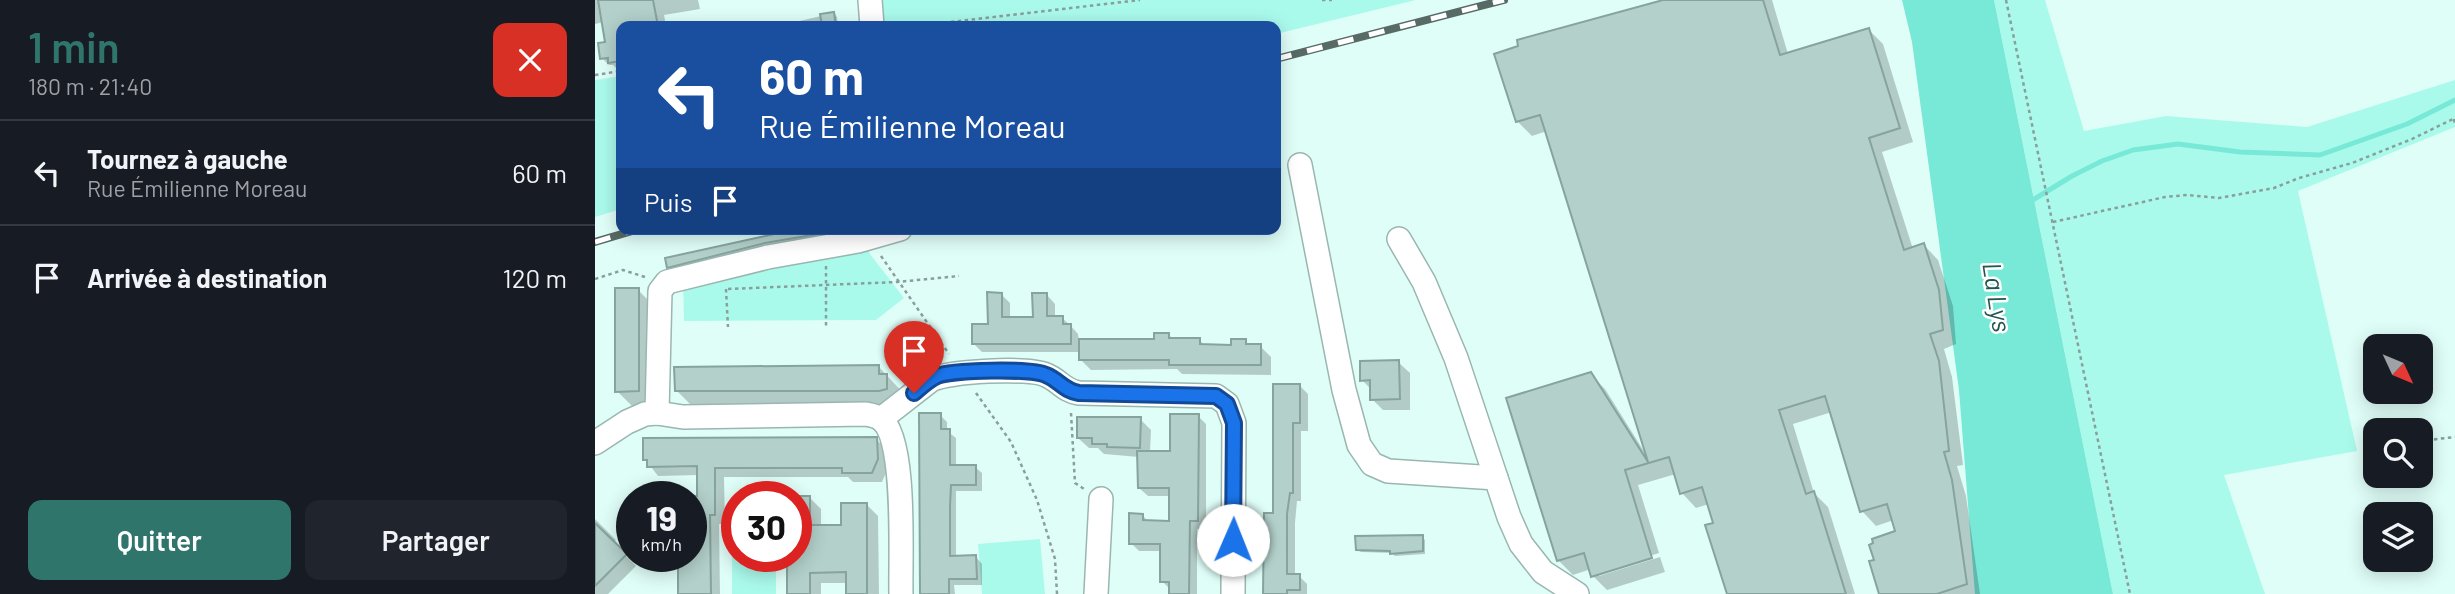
<!DOCTYPE html>
<html lang="fr">
<meta charset="utf-8">
<style>
:root{--surface:#171b24;--page:#20242c;--text:#f1f3f6;--muted:#9ea1a6;--line:#363941;--accent:#2f756c}
body{margin:0;font-family:Barlow,sans-serif;background:var(--page);color:var(--text);height:100vh;display:flex;flex-direction:column;font-size:26px;white-space:nowrap}
*{box-sizing:border-box;margin:0}
p{font-size:23px;color:var(--muted)}
.icon{flex:none;width:38px;height:38px;fill:none;stroke:currentColor;stroke-width:2;stroke-linecap:round;stroke-linejoin:round}
.map{position:relative;flex:1;overflow:hidden}
.panel{display:flex;flex-direction:column;background:var(--surface);width:595px}
.panel>*{flex:none}
.banner{position:absolute;left:21px;top:21px;width:665px;height:214px;border-radius:14px;box-shadow:0 4px 18px #0003;background:#1a4fa0;color:#fff;overflow:hidden}
.needle{width:46px;rotate:134deg}
.tools{position:absolute;left:1768px;top:334px;display:grid;gap:14px}
.tools a{display:grid;place-items:center;width:70px;height:70px;border-radius:14px;background:var(--surface);box-shadow:0 4px 18px #0003;font-size:35px}
.speed{position:absolute;left:21px;top:481px;display:flex;gap:14px;font-size:35px;font-weight:700;text-align:center}
.speed>*{display:grid;place-content:center;width:91px;height:91px;border-radius:50%;background:var(--surface);box-shadow:0 4px 18px #0003;line-height:1}
.speed small{font-size:18px;font-weight:400}
.speed .limit{border:10px solid #d22;background:#fff;color:#111}
.pin{position:absolute;display:grid;place-items:center;width:60px;height:60px;color:#fff;margin:-72px -30px;border-radius:50% 50% 50% 0;rotate:-45deg;box-shadow:0 0 7px #0007}
.pin .icon{rotate:45deg}
.me{position:absolute;width:77px;margin:-38px;rotate:1deg;stroke-linejoin:round;filter:drop-shadow(0 0 5px #0008)}
.turn{display:flex;align-items:center;gap:24px;height:147px;padding:0 28px;font-size:32px}
.turn .icon{width:91px;height:91px;stroke-width:2.5}
.turn b{display:block;font-size:49px;line-height:60px}
.then{display:flex;align-items:center;height:66px;padding:0 28px;background:#0003;gap:14px;font-size:26px}
.round{display:grid;place-items:center;flex:none;width:74px;height:74px;border-radius:14px;background:var(--page)}
.head{display:flex;align-items:center;justify-content:space-between;height:119px;padding:0 28px}
h1{font-size:42px;font-weight:600;line-height:52px;color:var(--accent)}
.primary-button{display:flex;gap:14px;margin-top:auto;padding:14px 28px}
.primary-button a{flex:1;height:80px;border-radius:14px;background:var(--accent);color:#fff;font-size:28px;font-weight:600;line-height:80px;text-align:center}
.primary-button a+a{background:var(--page);color:var(--text)}
ul{padding:0;list-style:none}
li{display:flex;align-items:center;gap:21px;height:105px;padding:0 28px;border-top:2px solid var(--line)}
li div{flex:1}
li b{display:block;font-size:26px}
li em{font-style:normal}
main{display:flex;flex:1;min-height:0}
.map>svg:first-child{display:block}
.green{fill:#aafaec}
.water{fill:#78e8d7}
.shadow{fill:#0003}
.lines{fill:none;stroke-linecap:round;stroke-linejoin:round}
.stream{stroke:#78e8d7;stroke-width:5}
.building{fill:#b3d0ca;stroke:#87a39e;stroke-width:2}
.minor-casing{stroke:#9ab6b1;stroke-width:26}
.path{stroke:#899f9b;stroke-width:2.5;stroke-dasharray:3.5 3.5;stroke-linecap:butt}
.minor{stroke:#fff;stroke-width:23}
.rail-casing{stroke:#586a66;stroke-width:8}
.rail{stroke:#fff;stroke-width:5;stroke-dasharray:16;stroke-linecap:butt}
.route-casing{stroke:#114b97;stroke-width:18}
.route{stroke:#1a73e8;stroke-width:12}
.labels{text-anchor:middle;dominant-baseline:central;stroke-width:5;stroke-linejoin:round;paint-order:stroke}
.water-label{font-size:26px;font-style:italic;fill:#24554e;stroke:#fff}
</style>
<main>
<section class="panel">
<div class="head"><div><h1>1 min</h1><p>180 m · 21:40</p></div><a class="round" style="background:#d93025;color:#fff"><svg class="icon" aria-label="close" viewBox="0 0 24 24"><path d="M6 6l12 12M18 6L6 18"/></svg></a></div>
<ul>
<li><svg class="icon" aria-label="left" viewBox="0 0 24 24"><path d="M17 20v-9H6M10 6l-5 5 5 5"/></svg><div><b>Tournez à gauche</b><p>Rue Émilienne Moreau</p></div><em>60 m</em></li>
<li><svg class="icon" aria-label="arrive" viewBox="0 0 24 24"><path d="M6 21V4h12l-3 4 3 4H6"/></svg><div><b>Arrivée à destination</b></div><em>120 m</em></li>
</ul>
<div class="primary-button"><a>Quitter</a><a>Partager</a></div>
</section>
<div class="map">
<svg width="1860" height="594" viewBox="0 0 1860 594">
<rect width="100%" height="100%" fill="#e0fef8"/>
<g class="green">
<path d="M285,0h536l-140,34v-8h-395z"/>
<path d="M1399,0h51l39,131 82,-15 141,11 148,-47v47l-157,64 59,260 -133,24 41,119h-152z"/>
<path d="M26,76v133l-26,8v-137z"/>
<path d="M273,246l2,8 34,44 -28,22 -192,1 -1,-40z"/>
<path d="M137,516h5v40l39,1v37h-44z"/>
<path d="M445,539l5,55h-63l-4,-50z"/>
</g>
<path class="water" d="M1307,0h92l119,594h-138l-16,-204 -47,-348z"/>
<g class="shadow">
<path d="M0,0h103l2,9 -36,6 2,11h-45v43h-4l-4,-4h-4l-7,-7 5,-14 -3,-22 -9,2z"/>
<path d="M1075,0h102l16,54 81,-24 14,14 30,98 -31,10 31,97 11,-4 14,15 15,46 3,38 -12,5 8,28 11,88 -6,1 9,30 14,98h-99l-5,-33 22,-29 -4,-12 -18,6 -14,-15 -30,-99 -39,12 21,69 14,14 27,87h-127l-13,-70 -6,-20 -13,4 -14,-15 -6,-19 -38,11 21,68 -60,19v4l61,-19 5,15 -58,18 -14,-14 -2,-7 -18,6 -15,-15 32,-186 15,15 40,64 -98,-322 -15,5 -15,-15z"/>
<path d="M239,13l3,4 1,9h-43v-4z"/>
<path d="M177,23l3,3h-29z"/>
<path d="M212,229h54l-189,41 -3,-3 92,-30z"/>
<path d="M43,290l20,20 1,101h-22l-20,-20z"/>
<path d="M406,294l9,9v16h25l12,-24 8,9v14h7l8,7 8,9 1,7h77l13,-6 5,5h25l7,6h26l13,-5 5,5h10l11,11v18l-89,-1 -5,-5 -86,1 -11,-11v-7h-98l-9,-9 16,-18z"/>
<path d="M803,362l12,11v37h-27l-11,-11v-9l-10,-10z"/>
<path d="M284,367l27,29v12l-210,2 -20,-20z"/>
<path d="M705,386l8,8v37h-7v70h-4l-2,22v53h4l8,8v10h-42l10,-79z"/>
<path d="M345,415l7,7v9l9,7v29h19l7,6v18h-26v66h20l6,7v21h-28l1,9h-33z"/>
<path d="M603,416l8,8v104l-9,1v65h-26v-4l-9,-9v-30h-23l-8,-8 11,-28 7,7 22,1v-27h-23l-9,-8v-31l-35,-3 -6,-6h-9l-11,-10 62,-19 11,11 -1,22 21,1z"/>
<path d="M281,439l10,10 1,21 -5,12h-29l-5,-5h-124l1,47h-6l1,70h-40l11,-38 8,-59v-22l-41,1 -13,-17z"/>
<path d="M214,497l12,12v17h21l25,-21 11,11 1,78h-31v-11h-27v11h-33z"/>
<path d="M0,519l21,21 -3,3 23,23 -28,28h-13z"/>
<path d="M827,537l3,3v14l-30,2 -3,-3 -31,-1 -4,-3z"/>
</g>
<g class="lines">
<path class="stream" d="M1433,203l44,-27 30,-15 31,-11 45,-6 62,8 80,3 87,-31 48,-24"/>
</g>
<g class="building">
<path d="M3,0h55l5,26h-37v35l-13,2v-5l-8,1 -2,-16 7,-1z"/>
<path d="M1068,0h100l17,55 89,-27 31,100 -31,10 35,112 20,-7 15,47 4,40 -13,4 9,27 10,90 -5,1 8,28 15,104 -30,10h-58l-10,-33 5,-1 -5,-15 4,-2 -1,-4 23,-8 -8,-27 -27,8 -35,-116 -46,14 27,84 8,-3 32,103h-119l-22,-69 8,-2 -11,-36 -22,7 -11,-37 -44,13 27,88 -61,19 -7,-24 -27,8 -51,-163 85,-26 57,90 -108,-347 -24,7 -22,-68 24,-8 -1,-6z"/>
<path d="M239,12l2,14h-14l-2,-12z"/>
<path d="M202,229l39,2 -71,12 -98,25 -2,-10z"/>
<path d="M20,288h24v103l-24,1z"/>
<path d="M392,292l15,1v24h31l-1,-24h15v23h16v8h8v20h-99v-20h16z"/>
<path d="M559,333h15v5h31v6l31,1v-6h15v5h15v21h-92v-5h-90v-21h75z"/>
<path d="M804,360l1,39 -30,1v-20l-10,1v-20z"/>
<path d="M284,365v9h8v15l-8,2h-204l-1,-24z"/>
<path d="M678,384h27v39h-7v70h-3l-3,21v60h13v16h-13v4h-24l1,-81h9z"/>
<path d="M324,413h22v16h9v36h26v20h-25l-1,21v50l26,-1 1,24h-28v15h-29z"/>
<path d="M575,414h29l-1,107h-8l-1,73h-20v-12h-9v-38h-31v-31l14,1v6l26,1v-33h-31l-1,-37h33z"/>
<path d="M482,417h64l-1,31 -33,-1v-3h-15v-6h-15z"/>
<path d="M282,437l1,22 -6,14h-30v-5h-127v47h-5l1,79h-33v-38h13v-60h6v-30l-50,1v-7h-4v-22z"/>
<path d="M201,496h14v29h31v-22h26v91h-21v-22l-36,1v21h-23v-38h9z"/>
<path d="M0,523l32,31 -32,32z"/>
<path d="M828,535v16l-33,3v-3l-34,-1 -1,-14z"/>
</g>
<g class="lines">
<g class="minor-casing">
<g id="minor">
<path d="M275,0l2,26"/>
<path d="M705,165l44,225 15,55 13,19 16,7 108,7"/>
<path d="M804,239l25,43 32,76 53,159 12,27 22,28 34,22"/>
<path d="M62,413l3,-122 7,-9 101,-25 90,-16 42,-12"/>
<path d="M286,419l50,-39c16,-9 98,-13 115,-5 13,5 18,16 33,18l137,3 11,8 7,19 -1,171"/>
<path d="M0,443l32,-21 18,-8 12,-1 26,4 183,-3c5,1 11,2 15,5 26,20 19,141 20,175"/>
<path d="M501,594l5,-95"/>
</g>
</g>
<g class="path">
<path d="M727,0h10"/>
<path d="M1411,0l124,594"/>
<path d="M321,26l224,-26"/>
<path d="M0,75l26,-4"/>
<path d="M1859,119l1,7"/>
<path d="M1458,222l112,-25 22,-2 32,3 55,-10 25,-10 53,-15 60,-24 43,-21"/>
<path d="M286,256l68,98"/>
<path d="M231,266v60"/>
<path d="M0,279l28,-9 22,7"/>
<path d="M131,289l2,38"/>
<path d="M133,289l169,-7 62,-6"/>
<path d="M381,393l35,49 26,58 18,59 2,35"/>
<path d="M476,413l4,70 9,6"/>
<path d="M1825,441l35,-4"/>
<path d="M1769,448l11,-1"/>
</g>
<use href="#minor" class="minor"/>
<g class="rail-casing">
<g id="rail">
<path d="M681,59l228,-59"/>
<path d="M0,242l44,-13"/>
</g>
</g>
<use href="#rail" class="rail"/>
</g>
<g class="lines">
<g class="route-casing">
<path id="route" d="M319,393c7,-6 14,-13 23,-17 14,-6 95,-8 109,-1 13,5 18,16 33,18l137,3 11,8 7,19 -1,117"/>
</g>
<use href="#route" class="route"/>
</g>
<g class="labels">
<g class="water-label">
<text transform="translate(1403 297) rotate(81)">La Lys</text>
</g>
</g>
</svg>
<div class="tools">
<a><svg class="needle" viewBox="-14 -14 28 28"><path d="M0-13l5 13h-10z" fill="#e53935"/><path d="M0 13l5-13h-10z" fill="#9ea1a6"/></svg></a>
<a><svg class="icon" aria-label="search" viewBox="0 0 24 24"><circle cx="10" cy="10" r="6"/><path d="M15 15l6 6"/></svg></a>
<a><svg class="icon" aria-label="layers" viewBox="0 0 24 24"><path d="M12 4l9 5-9 5-9-5zM3 14l9 5 9-5"/></svg></a>
</div>
<div class="speed"><div>19<small>km/h</small></div><div class="limit">30</div></div>
<div class="pin" style="left:319px;top:393px;background:#d93025"><svg class="icon" aria-label="arrive" viewBox="0 0 24 24"><path d="M6 21V4h12l-3 4 3 4H6"/></svg></div>
<svg class="me" style="left:638px;top:540px" viewBox="-20 -20 40 40"><circle r="19" fill="#fff"/><path d="M0-13L10 11 0 6-10 11z" fill="#1a73e8"/></svg>
<div class="banner">
<div class="turn"><svg class="icon" aria-label="left" viewBox="0 0 24 24"><path d="M17 20v-9H6M10 6l-5 5 5 5"/></svg><div><b>60 m</b>Rue Émilienne Moreau</div></div>
<div class="then">Puis<svg class="icon" aria-label="arrive" viewBox="0 0 24 24"><path d="M6 21V4h12l-3 4 3 4H6"/></svg></div>
</div>
</div>
</main>
